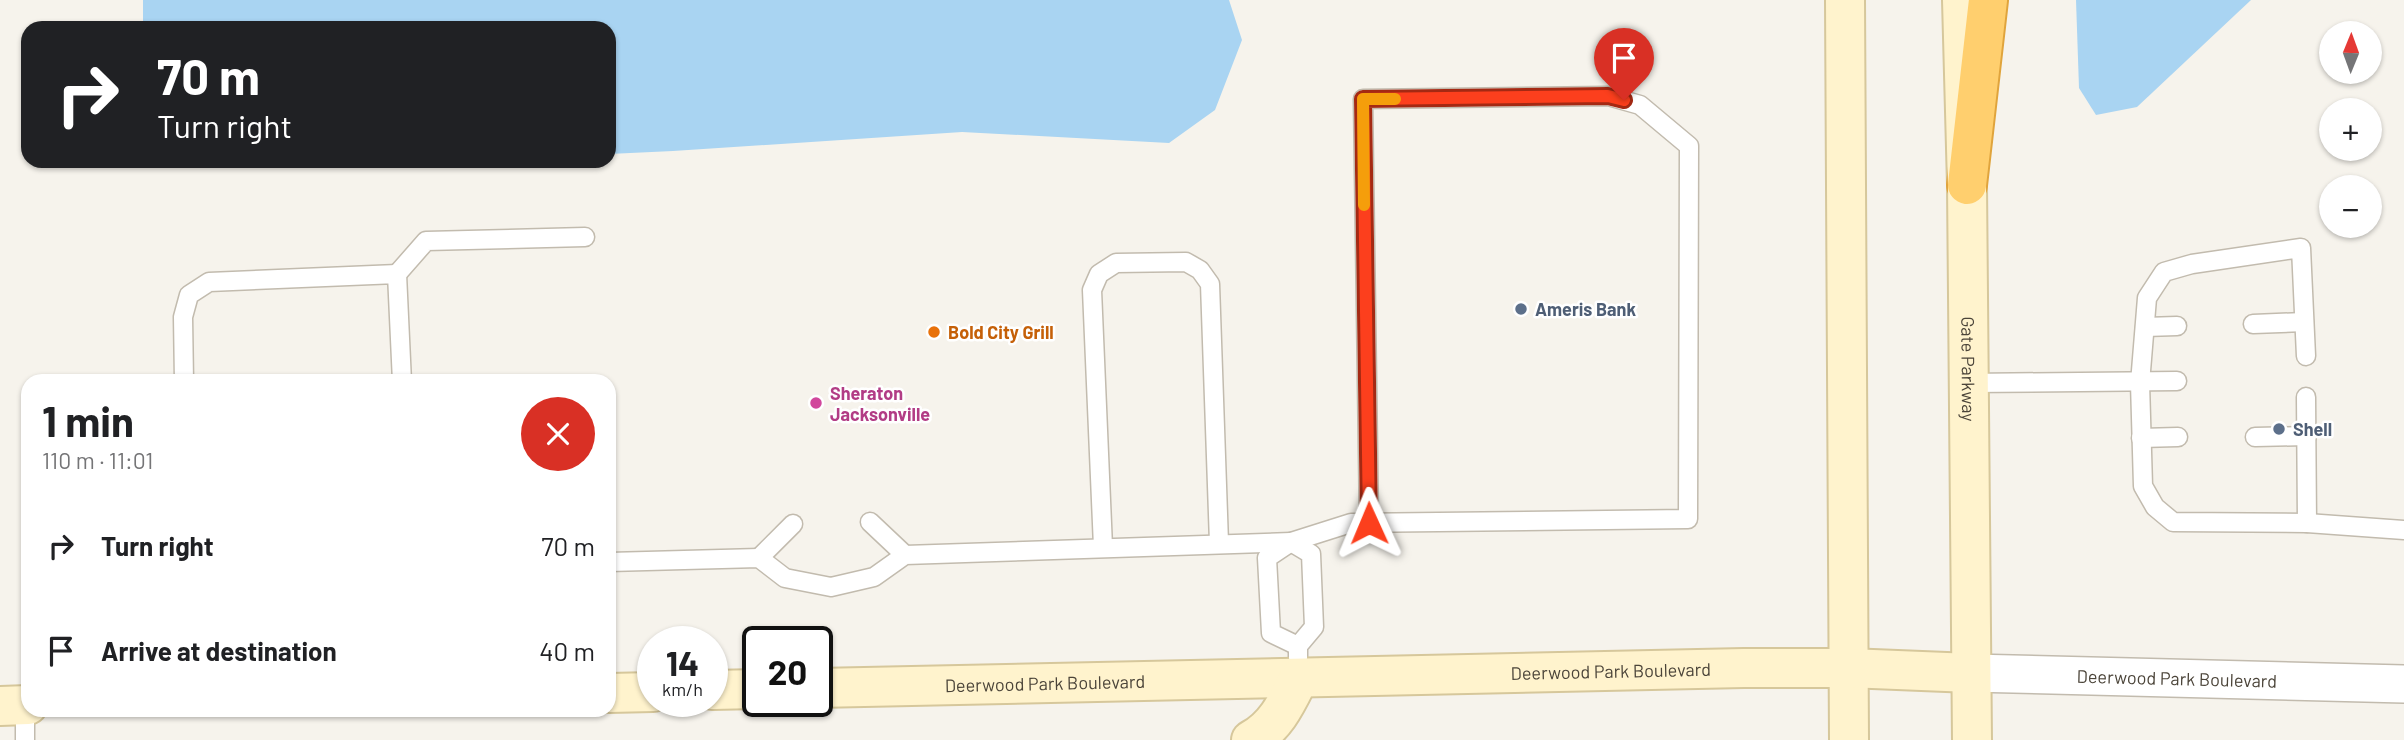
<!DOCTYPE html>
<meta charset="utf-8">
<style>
:root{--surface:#fff;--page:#f6f6f6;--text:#202124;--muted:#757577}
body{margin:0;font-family:Barlow,sans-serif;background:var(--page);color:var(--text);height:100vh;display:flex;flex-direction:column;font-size:26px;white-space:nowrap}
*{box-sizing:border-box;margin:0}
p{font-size:23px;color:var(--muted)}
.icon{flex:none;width:38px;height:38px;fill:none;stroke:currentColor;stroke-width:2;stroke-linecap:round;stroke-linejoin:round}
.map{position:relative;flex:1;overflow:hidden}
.sheet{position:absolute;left:21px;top:374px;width:595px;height:343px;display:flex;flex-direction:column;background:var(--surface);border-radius:21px;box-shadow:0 2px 5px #0004}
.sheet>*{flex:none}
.guide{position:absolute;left:21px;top:21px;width:595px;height:147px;border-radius:21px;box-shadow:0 2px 5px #0004;background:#202124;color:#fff;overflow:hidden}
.needle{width:46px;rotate:1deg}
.controls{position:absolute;left:2319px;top:21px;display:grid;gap:14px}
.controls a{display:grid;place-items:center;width:63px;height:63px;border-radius:50%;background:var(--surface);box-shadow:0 2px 5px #0004;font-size:35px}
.speed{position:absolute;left:637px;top:626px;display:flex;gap:14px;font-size:35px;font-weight:700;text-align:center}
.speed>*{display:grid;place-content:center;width:91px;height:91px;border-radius:50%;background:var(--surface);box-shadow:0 2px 5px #0004;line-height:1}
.speed small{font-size:18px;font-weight:400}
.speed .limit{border:4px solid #111;border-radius:10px;background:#fff;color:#111}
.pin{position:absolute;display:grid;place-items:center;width:60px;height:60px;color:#fff;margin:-72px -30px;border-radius:50% 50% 50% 0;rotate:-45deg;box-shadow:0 0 7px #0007}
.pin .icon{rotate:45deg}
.me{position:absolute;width:77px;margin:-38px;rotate:359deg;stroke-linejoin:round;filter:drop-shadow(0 0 5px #0008)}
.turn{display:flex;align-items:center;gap:24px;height:147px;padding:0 21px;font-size:32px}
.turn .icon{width:91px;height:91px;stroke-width:2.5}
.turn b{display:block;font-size:49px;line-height:60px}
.round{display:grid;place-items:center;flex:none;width:74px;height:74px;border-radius:37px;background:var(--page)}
.overview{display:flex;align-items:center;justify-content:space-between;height:119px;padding:0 21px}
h1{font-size:42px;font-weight:700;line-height:52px}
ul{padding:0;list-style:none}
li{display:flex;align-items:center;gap:21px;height:105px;padding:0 21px}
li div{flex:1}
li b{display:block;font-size:26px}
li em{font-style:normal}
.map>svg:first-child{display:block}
.water{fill:#a9d4f2}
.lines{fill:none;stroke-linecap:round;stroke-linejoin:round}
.service-casing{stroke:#c2bbae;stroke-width:21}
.minor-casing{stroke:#c2bbae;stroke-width:40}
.secondary-casing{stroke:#d6c79b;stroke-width:42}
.motorway-casing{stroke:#e0a43c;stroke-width:42}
.service{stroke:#fff;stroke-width:18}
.minor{stroke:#fff;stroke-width:37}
.secondary{stroke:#fff3cd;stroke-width:38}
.motorway{stroke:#ffcf6e;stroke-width:38}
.route-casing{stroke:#a42913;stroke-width:18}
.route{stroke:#fc3f1d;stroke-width:12}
.slow{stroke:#f59e0b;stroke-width:12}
.service-dot{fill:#5c6f8a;stroke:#fff;stroke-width:2.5}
.food-dot{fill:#e8710a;stroke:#fff;stroke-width:2.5}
.hotel-dot{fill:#d1479c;stroke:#fff;stroke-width:2.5}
.labels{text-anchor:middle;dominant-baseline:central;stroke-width:5;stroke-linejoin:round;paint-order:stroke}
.service-label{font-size:18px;font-weight:bold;fill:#4e5e75;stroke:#fff;text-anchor:start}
.food-label{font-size:18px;font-weight:bold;fill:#c56008;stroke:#fff;text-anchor:start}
.street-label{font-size:18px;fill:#4b4439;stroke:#fff}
.hotel-label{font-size:18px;font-weight:bold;fill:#b23c85;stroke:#fff;text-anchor:start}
</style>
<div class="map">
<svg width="2404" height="740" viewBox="0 0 2404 740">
<rect width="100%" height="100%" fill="#f6f3ec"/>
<g class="water">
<path d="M143,0h1086l13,40 -27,70 -46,33 -207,-11 -289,19 -64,3v-126h-466z"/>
<path d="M2076,0h175l-114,107 -41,8 -17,-27z"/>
</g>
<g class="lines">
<g class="service-casing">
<g id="service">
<path d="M397,274l29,-33 159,-4"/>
<path d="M2253,324l51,-2"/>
<path d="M2145,327l32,-1"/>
<path d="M2306,356l-5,-108 -109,16 -28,8 -17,26 -7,85 3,103 12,21 18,15 134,1 97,7"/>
<path d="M184,382l-1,-65 6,-22 20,-13 188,-8 5,108"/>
<path d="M1969,383l208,-2"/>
<path d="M2306,397l1,126"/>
<path d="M2255,437l52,-1"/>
<path d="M2141,438l37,-1"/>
<path d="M870,522l35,33"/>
<path d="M1103,547l-11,-257 7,-16 17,-11 70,-1 14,8 10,14 9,259"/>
<path d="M759,558l34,-34"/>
<path d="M609,562l150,-4 26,20 46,9 43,-10 31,-22 386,-13 20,12 3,73 -16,19v12"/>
<path d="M1298,646l-27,-13 -4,-75 24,-16 60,-19 337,-4 1,-373 -49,-41 -32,-9 -245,3 6,424"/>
<path d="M25,705v35"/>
</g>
</g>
<g class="minor-casing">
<g id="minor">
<path id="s1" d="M1971,673l433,11"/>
</g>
</g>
<g class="secondary-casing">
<g id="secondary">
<path d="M1845,0l4,740"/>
<path id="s2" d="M1962,0l5,185 5,555"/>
<path id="s3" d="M817,688l927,-20h104l123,5"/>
<path d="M712,690l46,-1"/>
<path d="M609,693l44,-1"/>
<path d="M0,706l28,-1"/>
<path d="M1251,740c25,-13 36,-38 48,-62"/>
</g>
</g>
<g class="motorway-casing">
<path id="motorway" d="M1967,185l21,-185"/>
</g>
<use href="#service" class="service"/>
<use href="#minor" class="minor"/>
<use href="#secondary" class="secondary"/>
<use href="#motorway" class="motorway"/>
</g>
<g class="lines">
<g class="route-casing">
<path id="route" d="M1369,523l-6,-424 245,-3 16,4"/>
</g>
<use href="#route" class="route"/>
<path class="slow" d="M1364,205l-1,-106h32"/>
</g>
<g class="service-dot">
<circle cx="1521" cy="309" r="7"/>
<circle cx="2279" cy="429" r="7"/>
</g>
<circle class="food-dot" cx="934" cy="332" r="7"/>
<circle class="hotel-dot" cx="816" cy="403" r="7"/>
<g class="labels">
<g class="service-label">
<text x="1535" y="309">Ameris Bank</text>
<text x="2293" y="429">Shell</text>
</g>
<g class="food-label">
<text x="948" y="332">Bold City Grill</text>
</g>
<g class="street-label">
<text stroke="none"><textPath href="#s2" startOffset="369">Gate Parkway</textPath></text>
<text stroke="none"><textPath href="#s3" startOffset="794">Deerwood Park Boulevard</textPath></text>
<text stroke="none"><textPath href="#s1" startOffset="206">Deerwood Park Boulevard</textPath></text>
<text stroke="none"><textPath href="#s3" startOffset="228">Deerwood Park Boulevard</textPath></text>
</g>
<g class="hotel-label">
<text x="830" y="393">Sheraton<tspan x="830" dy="21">Jacksonville</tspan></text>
</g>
</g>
</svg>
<div class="controls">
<a><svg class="needle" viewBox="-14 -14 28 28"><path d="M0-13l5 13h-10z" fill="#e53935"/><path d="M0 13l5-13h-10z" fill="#757577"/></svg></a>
<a>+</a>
<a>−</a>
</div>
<div class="speed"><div>14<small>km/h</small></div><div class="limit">20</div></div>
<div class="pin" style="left:1624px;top:100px;background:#d93025"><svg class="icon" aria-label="arrive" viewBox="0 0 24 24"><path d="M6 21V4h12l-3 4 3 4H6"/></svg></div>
<svg class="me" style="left:1369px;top:523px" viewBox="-20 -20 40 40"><path d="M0-17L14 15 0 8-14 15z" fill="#fc3f1d" stroke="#fff" stroke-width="4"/></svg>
<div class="guide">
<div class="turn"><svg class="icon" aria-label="right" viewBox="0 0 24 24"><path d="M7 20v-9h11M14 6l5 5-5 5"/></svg><div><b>70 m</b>Turn right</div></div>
</div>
<section class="sheet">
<div class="overview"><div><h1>1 min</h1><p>110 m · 11:01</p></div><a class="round" style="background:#d93025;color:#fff"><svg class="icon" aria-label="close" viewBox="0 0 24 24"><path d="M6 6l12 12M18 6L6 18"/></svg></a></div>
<ul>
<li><svg class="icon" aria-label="right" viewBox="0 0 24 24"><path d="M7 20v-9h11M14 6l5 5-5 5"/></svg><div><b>Turn right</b></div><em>70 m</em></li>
<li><svg class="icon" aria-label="arrive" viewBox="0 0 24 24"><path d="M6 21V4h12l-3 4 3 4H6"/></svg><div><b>Arrive at destination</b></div><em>40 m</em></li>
</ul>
</section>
</div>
